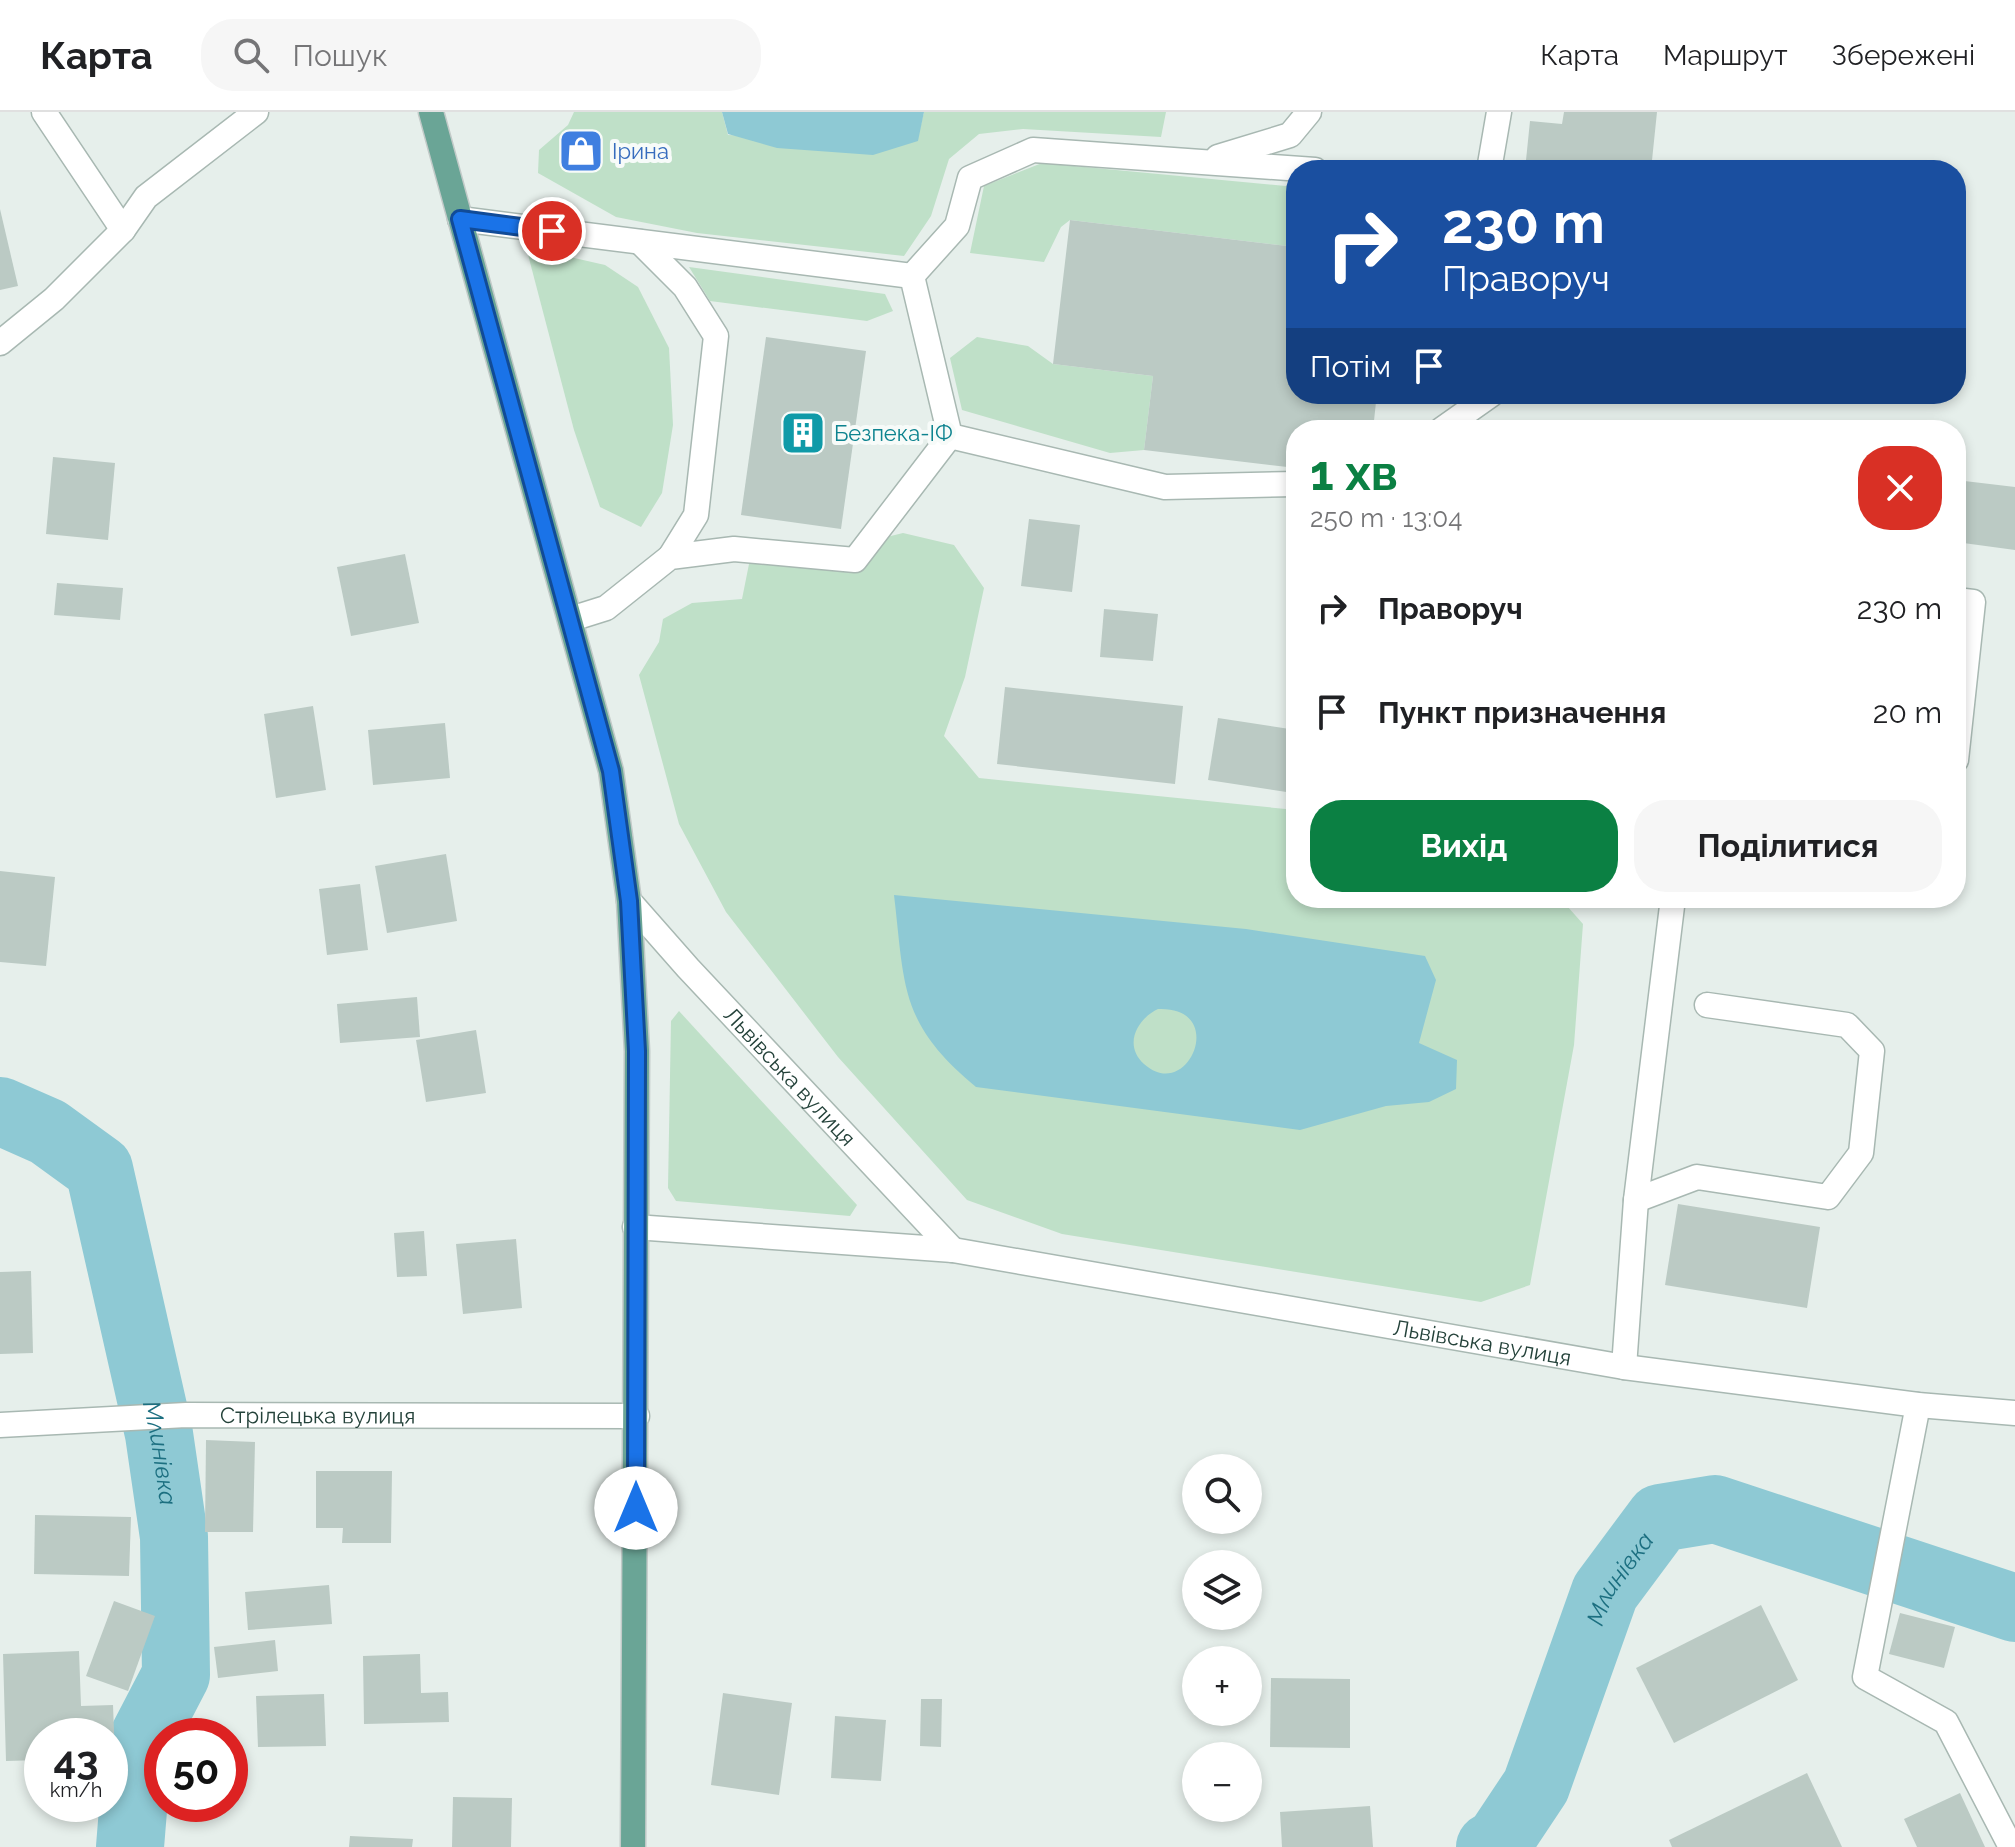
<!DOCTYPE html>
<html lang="uk">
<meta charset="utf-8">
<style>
:root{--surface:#fff;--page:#f6f6f6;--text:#202124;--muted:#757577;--line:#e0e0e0;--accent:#0b8043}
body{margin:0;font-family:Raleway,sans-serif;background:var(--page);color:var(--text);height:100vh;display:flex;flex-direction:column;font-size:30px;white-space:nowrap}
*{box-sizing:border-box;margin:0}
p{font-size:26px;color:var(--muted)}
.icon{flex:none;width:44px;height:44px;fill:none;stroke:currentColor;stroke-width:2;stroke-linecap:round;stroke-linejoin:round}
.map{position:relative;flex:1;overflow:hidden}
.side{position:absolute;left:1286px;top:308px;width:680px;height:488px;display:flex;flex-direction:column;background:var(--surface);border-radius:32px;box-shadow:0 4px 12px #0003}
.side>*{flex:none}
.guide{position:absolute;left:1286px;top:48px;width:680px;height:244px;border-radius:32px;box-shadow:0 4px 12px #0003;background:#1a4fa0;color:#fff;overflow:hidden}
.tools{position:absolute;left:1182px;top:1342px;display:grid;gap:16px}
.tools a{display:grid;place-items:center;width:80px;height:80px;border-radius:50%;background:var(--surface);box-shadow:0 4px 12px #0003;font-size:40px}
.speed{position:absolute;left:24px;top:1606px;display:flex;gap:16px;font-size:40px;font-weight:700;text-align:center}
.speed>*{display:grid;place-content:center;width:104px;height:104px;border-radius:50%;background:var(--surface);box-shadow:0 4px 12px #0003;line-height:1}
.speed small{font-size:20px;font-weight:400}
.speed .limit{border:12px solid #d22;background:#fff;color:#111}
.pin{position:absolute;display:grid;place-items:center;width:68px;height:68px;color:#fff;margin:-34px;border:4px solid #fff;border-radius:50%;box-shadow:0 2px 8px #0007}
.me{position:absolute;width:88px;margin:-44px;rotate:0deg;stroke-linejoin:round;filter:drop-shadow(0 0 6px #0008)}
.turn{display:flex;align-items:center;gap:28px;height:168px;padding:0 24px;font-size:36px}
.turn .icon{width:104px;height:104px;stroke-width:2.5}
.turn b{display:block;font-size:56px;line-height:68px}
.then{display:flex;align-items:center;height:76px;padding:0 24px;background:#0003;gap:16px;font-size:30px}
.round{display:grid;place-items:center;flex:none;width:84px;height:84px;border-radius:32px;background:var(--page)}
.overview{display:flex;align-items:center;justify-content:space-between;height:136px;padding:0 24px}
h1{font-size:48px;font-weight:700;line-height:60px;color:var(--accent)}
.action{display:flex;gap:16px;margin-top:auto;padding:16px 24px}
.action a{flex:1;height:92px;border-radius:32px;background:var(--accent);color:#fff;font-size:32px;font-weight:700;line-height:92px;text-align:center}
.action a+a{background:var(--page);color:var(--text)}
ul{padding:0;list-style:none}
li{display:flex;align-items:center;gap:24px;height:104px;padding:0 24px}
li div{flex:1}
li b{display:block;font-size:30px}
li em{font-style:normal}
header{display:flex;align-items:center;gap:48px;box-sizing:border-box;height:112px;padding:0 40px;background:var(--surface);border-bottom:2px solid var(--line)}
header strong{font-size:38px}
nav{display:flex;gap:44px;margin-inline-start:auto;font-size:28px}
.search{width:560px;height:72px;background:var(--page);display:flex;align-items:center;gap:20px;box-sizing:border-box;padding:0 28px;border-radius:32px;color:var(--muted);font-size:30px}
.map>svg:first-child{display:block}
.green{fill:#bfe0c8}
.water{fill:#8ec9d4;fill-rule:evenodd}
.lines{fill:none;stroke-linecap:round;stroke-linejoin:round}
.river{stroke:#8ec9d4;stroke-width:68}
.building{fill:#bbcac4}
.minor-casing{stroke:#a8b8b2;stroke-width:27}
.major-casing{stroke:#c2cac8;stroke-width:27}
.minor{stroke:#fff;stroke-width:24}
.major{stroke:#6aa596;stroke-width:24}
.route-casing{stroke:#114b97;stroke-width:20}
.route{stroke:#1a73e8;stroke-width:14}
.labels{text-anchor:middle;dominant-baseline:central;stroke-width:8;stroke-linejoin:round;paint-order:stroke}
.shop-label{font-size:22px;fill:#366cbe;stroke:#f7fbf9;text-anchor:start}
.culture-label{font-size:22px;fill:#0d838f;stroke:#f7fbf9;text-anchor:start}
.street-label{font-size:22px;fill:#24423a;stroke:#f7fbf9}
.water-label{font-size:24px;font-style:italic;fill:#1c6f80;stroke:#f7fbf9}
</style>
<header>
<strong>Карта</strong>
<div class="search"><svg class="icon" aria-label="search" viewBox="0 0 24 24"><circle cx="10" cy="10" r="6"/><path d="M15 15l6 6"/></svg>Пошук</div>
<nav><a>Карта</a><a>Маршрут</a><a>Збережені</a></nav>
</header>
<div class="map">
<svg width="2015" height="1735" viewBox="0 0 2015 1735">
<rect width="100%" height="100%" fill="#e6efeb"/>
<g class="green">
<path d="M574,0h148l6,23 189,6 7,-29h242l-5,25 -138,-8 -44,5 -30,25 -18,57 -27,40 -207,-23 -81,-16 -78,-44 1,-23 29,-25z"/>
<path d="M1042,51l254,24v60l-226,-27 -9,7 -17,35 -74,-9 14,-67z"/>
<path d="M526,135l79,18 33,22 31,61 4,77 -11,68 -21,34 -41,-20 -26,-77z"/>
<path d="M689,155l196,27 8,17 -26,10 -157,-20z"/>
<path d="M977,225l51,9 25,18 100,12 -9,74 -34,3 -148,-43 -12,-52z"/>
<path d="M903,421l51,12 30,43 -19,89 -21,59 35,42 317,32v88h264l23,26 -9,121 -44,240 -49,17 -419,-68 -95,-34 -129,-143 -112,-145 -47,-88 -40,-149 20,-33 4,-23 29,-16 50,-4 7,-35 77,-12z"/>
<path d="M679,899l178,194 -7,11 -174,-15 -8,-13 3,-167z"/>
</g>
<g class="water">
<path d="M722,0h202l-6,29 -45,14 -96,-7 -49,-14z"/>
<path d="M894,783l352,34 179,27 11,24 -17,63 38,17 -1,29 -27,13 -43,4 -86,24 -324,-43c-77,-64 -71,-100 -82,-192zM1158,897c71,-3 30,95 -14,55 -21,-19 -7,-45 14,-55z"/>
</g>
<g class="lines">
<g class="river">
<path id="s1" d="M0,999l48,21 51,37 60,265 15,103 2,138 -38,73 -8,99"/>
<path id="s2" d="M1490,1735l8,-4 38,-57 69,-194 55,-74 55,-9 300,99"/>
</g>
</g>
<g class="building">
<path d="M1564,0h93l-6,58h-126l5,-49 32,3z"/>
<path d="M0,97l18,77 -18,4z"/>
<path d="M1070,108l226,27v147h73l-1,7 8,1 -3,28h-77v38l-152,-18 9,-74 -100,-12z"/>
<path d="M766,225l100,14 -25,178 -100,-14z"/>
<path d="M53,345l62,6 -7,77 -62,-6z"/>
<path d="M1956,368l59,7v63l-59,-8z"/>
<path d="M1029,407l51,6 -8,67 -51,-6z"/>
<path d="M405,442l14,69 -68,13 -14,-69z"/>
<path d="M57,471l66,5 -3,32 -66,-5z"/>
<path d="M1104,497l54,5 -5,47 -53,-4z"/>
<path d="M1005,575l178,19 -8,78 -178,-20z"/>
<path d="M313,594l13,84 -50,8 -12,-84z"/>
<path d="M1218,606l78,12 -3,63 -85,-13z"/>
<path d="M445,611l5,55 -77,7 -5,-55z"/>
<path d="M446,742l11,67 -70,12 -12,-67z"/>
<path d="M0,759l55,6 -9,89 -46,-4z"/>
<path d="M360,772l8,66 -41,5 -8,-66z"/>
<path d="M417,885l3,40 -80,6 -3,-39z"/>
<path d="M476,918l10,63 -60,9 -10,-62z"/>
<path d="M1678,1092l142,23 -13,81 -142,-23z"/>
<path d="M424,1119l3,45 -30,1 -3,-44z"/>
<path d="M516,1127l6,69 -59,6 -7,-70z"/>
<path d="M31,1159l2,82 -33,1v-82z"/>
<path d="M206,1328l49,2 -2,90h-48z"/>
<path d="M316,1359h76l-1,72h-49l1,-15h-27z"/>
<path d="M35,1403l96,2 -2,59 -95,-2z"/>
<path d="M329,1473l3,39 -84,6 -3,-38z"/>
<path d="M114,1489l41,15 -27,75 -42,-15z"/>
<path d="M1761,1493l37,75 -124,63 -38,-75z"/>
<path d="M1900,1501l55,14 -11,41 -55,-14z"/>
<path d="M275,1528l3,31 -60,7 -4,-31z"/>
<path d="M79,1539l2,55 32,-1 2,52h-5v-21h-68v24l-36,1 -3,-107z"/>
<path d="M420,1542l1,39 27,-1 1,30 -85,2 -1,-68z"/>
<path d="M1271,1566l79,1v69l-80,-1z"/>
<path d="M723,1581l69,10 -13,92 -68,-10z"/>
<path d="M324,1582l2,52 -68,1 -2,-51z"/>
<path d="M921,1587h21l-1,48 -21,-1z"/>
<path d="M835,1604l51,4 -5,61 -50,-3z"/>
<path d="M1807,1661l35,74h-170l-3,-7z"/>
<path d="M1960,1681l25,54h-68l-13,-28z"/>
<path d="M453,1685l59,1 -1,49h-59z"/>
<path d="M1370,1694l3,41h-91l-2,-35z"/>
<path d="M350,1724l63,3 -1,8h-63z"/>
</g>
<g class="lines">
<g class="minor-casing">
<g id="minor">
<path d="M44,0l79,118"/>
<path d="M1218,45l72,-22 19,-23"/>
<path d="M1489,58l10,-58"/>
<path d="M460,107l452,57 38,160 215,51 131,-3"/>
<path d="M640,130l45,45 31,49 -20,179 -26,42"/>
<path d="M912,164l45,-50 13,-48 63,-28 282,20"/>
<path d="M0,231l54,-44 69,-69 23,-33 110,-85"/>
<path d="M1441,318l51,-36"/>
<path d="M1956,488l17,2 -17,158"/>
<path d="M571,507l35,-11 64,-51 64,-8 121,11 95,-124"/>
<path id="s3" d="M629,789l59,67 265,282"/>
<path d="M1636,1088l61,-23 131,20 33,-44 11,-102 -25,-26 -140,-20"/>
<path id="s4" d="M635,1115l318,23 671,117 294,38 97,8"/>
<path d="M1624,1255l12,-167 37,-302"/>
<path d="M1918,1293l-53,272 81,45 65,125"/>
<path id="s5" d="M0,1313l186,-10 451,1"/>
</g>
</g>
<g class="major-casing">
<path id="major" d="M431,0l180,659 18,130 8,150 -4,796"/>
</g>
<use href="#minor" class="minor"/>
<use href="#major" class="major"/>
</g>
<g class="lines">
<g class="route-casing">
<path id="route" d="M552,119l-92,-12 151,552 18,130 8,150 -1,457"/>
</g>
<use href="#route" class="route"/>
</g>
<defs>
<g id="shop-square" transform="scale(2.3)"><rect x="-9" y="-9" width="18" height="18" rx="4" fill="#3f7fe0" stroke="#f7fbf9"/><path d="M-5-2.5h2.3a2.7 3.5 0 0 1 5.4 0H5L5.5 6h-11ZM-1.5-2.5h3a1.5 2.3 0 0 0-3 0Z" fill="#fff"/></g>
<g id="building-square" transform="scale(2.3)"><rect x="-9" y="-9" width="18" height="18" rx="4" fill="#0f9aa8" stroke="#f7fbf9"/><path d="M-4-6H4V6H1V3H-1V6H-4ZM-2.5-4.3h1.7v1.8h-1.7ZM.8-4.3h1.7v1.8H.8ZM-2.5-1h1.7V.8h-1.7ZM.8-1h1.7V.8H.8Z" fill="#fff"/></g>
</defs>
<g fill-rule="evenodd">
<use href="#shop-square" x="581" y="39"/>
<use href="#building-square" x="803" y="321"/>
</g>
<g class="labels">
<g class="shop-label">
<text x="612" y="39">Ірина</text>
</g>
<g class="culture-label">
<text x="834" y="321">Безпека-ІФ</text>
</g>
<g class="street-label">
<text stroke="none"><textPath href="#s3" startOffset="238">Львівська вулиця</textPath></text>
<text stroke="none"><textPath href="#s4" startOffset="856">Львівська вулиця</textPath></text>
<text stroke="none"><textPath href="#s5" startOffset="318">Стрілецька вулиця</textPath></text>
</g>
<g class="water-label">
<text stroke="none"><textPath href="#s1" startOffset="406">Млинівка</textPath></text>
<text stroke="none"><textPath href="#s2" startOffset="302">Млинівка</textPath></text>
</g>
</g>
</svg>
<div class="tools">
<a><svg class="icon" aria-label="search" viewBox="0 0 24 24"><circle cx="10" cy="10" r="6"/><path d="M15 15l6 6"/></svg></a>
<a><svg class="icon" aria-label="layers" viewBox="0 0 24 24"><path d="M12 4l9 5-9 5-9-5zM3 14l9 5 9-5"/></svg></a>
<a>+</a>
<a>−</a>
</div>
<div class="speed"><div>43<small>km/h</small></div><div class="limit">50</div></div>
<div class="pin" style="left:552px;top:119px;background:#d93025"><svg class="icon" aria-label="arrive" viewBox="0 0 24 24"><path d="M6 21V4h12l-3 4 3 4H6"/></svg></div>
<svg class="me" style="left:636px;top:1396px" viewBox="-20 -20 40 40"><circle r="19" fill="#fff"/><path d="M0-13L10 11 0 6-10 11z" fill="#1a73e8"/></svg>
<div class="guide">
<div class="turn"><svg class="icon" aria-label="right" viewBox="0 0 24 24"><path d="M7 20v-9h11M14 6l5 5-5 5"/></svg><div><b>230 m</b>Праворуч</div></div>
<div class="then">Потім<svg class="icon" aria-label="arrive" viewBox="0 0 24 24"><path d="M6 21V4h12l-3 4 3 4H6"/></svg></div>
</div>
<section class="side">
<div class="overview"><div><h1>1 хв</h1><p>250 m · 13:04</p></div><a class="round" style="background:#d93025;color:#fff"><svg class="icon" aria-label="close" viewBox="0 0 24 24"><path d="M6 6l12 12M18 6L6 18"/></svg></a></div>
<ul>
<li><svg class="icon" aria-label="right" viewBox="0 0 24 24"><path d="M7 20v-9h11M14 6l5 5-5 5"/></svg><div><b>Праворуч</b></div><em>230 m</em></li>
<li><svg class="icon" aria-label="arrive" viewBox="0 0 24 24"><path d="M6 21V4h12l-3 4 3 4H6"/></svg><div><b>Пункт призначення</b></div><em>20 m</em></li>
</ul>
<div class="action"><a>Вихід</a><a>Поділитися</a></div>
</section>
</div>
